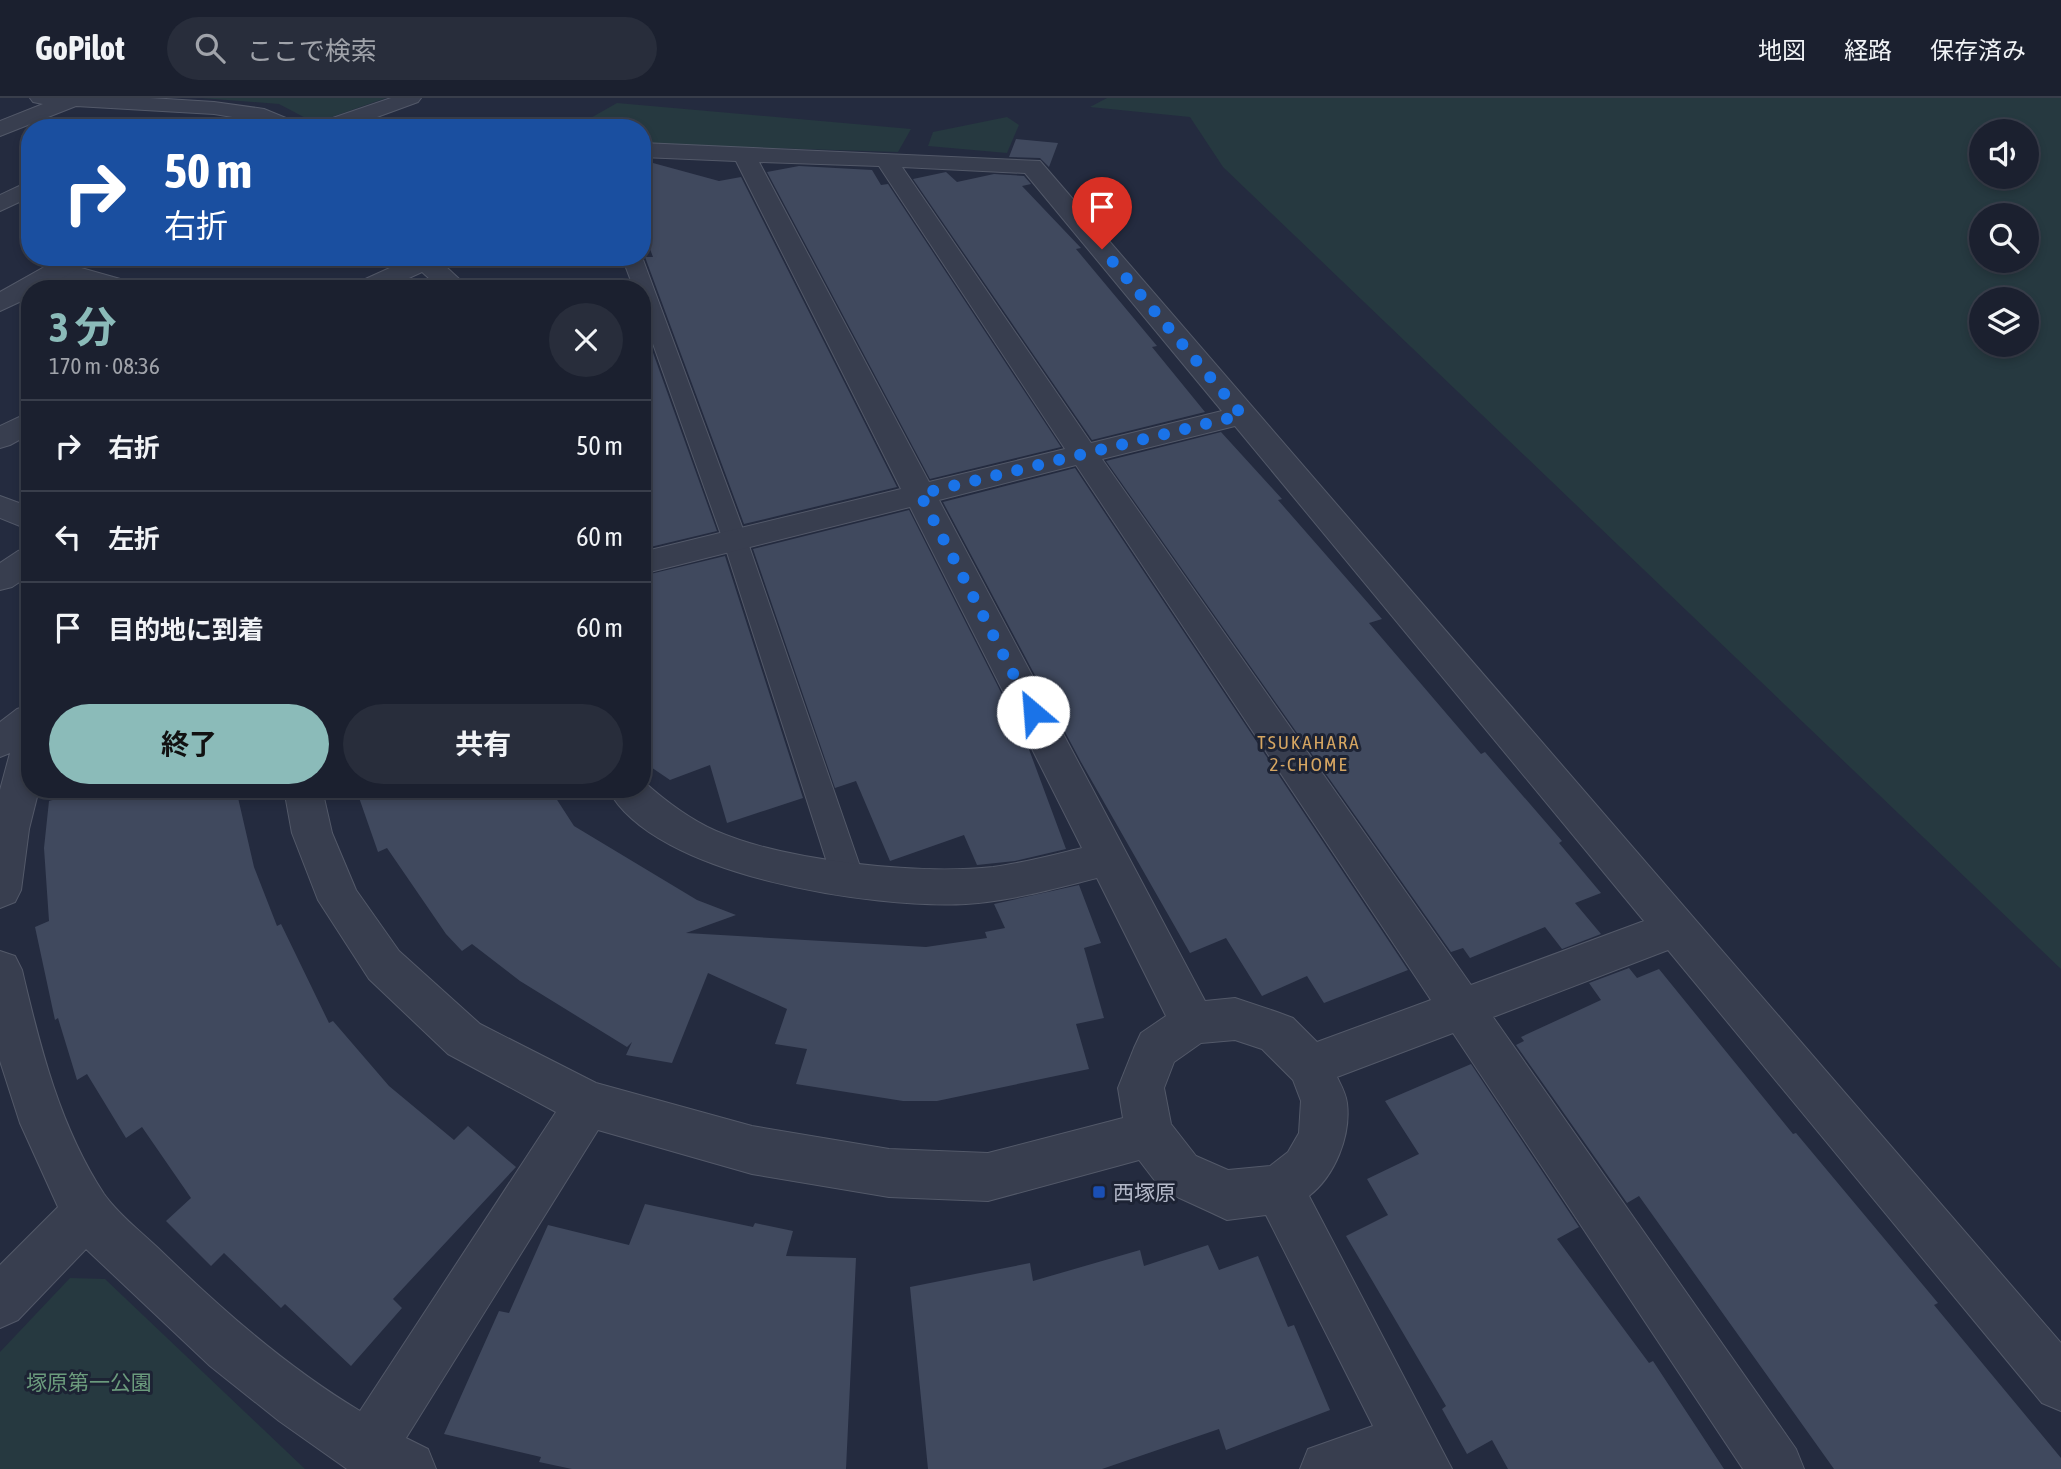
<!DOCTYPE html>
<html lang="ja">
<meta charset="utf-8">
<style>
:root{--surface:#1b202f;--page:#282d3b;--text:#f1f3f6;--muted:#a0a3aa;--line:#393e4b;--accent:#8bbbb9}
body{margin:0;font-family:"Asap Condensed","Noto Sans JP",sans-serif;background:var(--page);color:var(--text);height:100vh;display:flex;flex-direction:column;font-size:26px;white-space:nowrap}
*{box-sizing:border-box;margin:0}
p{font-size:23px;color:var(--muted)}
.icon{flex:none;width:38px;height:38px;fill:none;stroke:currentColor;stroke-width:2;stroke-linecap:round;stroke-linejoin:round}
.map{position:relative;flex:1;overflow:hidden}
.side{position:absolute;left:21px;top:182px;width:630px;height:518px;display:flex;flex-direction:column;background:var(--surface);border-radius:28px;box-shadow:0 4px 10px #0003,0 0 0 2px var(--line)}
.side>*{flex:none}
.banner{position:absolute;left:21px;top:21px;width:630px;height:147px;border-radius:28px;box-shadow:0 4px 10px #0003,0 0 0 2px var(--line);background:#1a4fa0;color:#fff;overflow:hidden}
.fabs{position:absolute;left:1969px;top:21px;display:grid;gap:14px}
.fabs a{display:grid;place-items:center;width:70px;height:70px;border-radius:50%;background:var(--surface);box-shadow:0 4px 10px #0003,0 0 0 2px var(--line);font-size:35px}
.pin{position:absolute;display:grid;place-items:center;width:60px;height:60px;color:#fff;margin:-72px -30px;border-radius:50% 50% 50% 0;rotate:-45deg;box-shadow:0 0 7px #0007}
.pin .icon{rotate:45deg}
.me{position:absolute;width:77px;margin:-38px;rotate:333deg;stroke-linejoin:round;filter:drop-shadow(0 0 5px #0008)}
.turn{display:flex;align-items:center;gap:24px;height:147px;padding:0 28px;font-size:32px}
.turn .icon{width:91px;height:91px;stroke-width:2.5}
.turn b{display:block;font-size:49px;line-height:60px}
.round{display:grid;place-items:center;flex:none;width:74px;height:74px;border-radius:37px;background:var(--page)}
.head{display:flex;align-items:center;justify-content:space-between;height:119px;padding:0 28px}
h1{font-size:42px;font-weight:700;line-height:52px;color:var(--accent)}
.cta{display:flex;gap:14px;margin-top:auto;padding:14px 28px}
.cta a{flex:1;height:80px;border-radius:42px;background:var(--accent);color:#111;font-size:28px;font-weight:700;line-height:80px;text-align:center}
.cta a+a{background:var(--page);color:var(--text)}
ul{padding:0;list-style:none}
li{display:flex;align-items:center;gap:21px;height:91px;padding:0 28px;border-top:2px solid var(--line)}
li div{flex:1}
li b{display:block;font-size:26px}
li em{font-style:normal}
header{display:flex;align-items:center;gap:42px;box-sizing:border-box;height:98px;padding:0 35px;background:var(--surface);border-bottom:2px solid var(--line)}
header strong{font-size:33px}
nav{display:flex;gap:38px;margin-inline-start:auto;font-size:24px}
.search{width:490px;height:63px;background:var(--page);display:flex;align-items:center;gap:18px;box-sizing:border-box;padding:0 24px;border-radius:38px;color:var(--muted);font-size:26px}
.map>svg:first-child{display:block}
.green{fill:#263940;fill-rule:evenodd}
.building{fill:#40495e}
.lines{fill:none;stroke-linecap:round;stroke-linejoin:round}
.service-casing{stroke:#535969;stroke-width:2}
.minor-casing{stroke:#535969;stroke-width:2}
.tertiary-casing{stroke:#535969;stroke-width:2}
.service{fill:#383e4f;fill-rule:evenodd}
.minor{fill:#383e4f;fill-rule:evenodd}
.tertiary{fill:#383e4f;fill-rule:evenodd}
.route{stroke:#1a73e8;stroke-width:12;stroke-dasharray:0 21.6}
.transit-dot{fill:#1a4fb4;stroke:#1d2334;stroke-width:2.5}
.labels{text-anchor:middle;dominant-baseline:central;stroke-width:6;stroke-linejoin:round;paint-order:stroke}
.neighbourhood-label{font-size:19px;letter-spacing:2px;fill:#d6a662;stroke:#1d2334}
.near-poi-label{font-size:21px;fill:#b4b9c9;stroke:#1d2334;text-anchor:start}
.near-park-label{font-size:21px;fill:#6b9b7d;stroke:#1d2334}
</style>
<header>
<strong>GoPilot</strong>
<div class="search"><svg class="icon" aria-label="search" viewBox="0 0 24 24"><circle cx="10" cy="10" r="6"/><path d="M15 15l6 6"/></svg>ここで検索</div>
<nav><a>地図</a><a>経路</a><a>保存済み</a></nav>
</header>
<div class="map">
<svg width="2061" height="1371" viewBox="0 0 2061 1371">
<rect width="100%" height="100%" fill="#242b3f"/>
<g class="green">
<path d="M201,0h185l-71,25 -36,-19z"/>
<path d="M1107,0h954v871l-838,-802 -33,-50 -100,-10zM2026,33v46h-45v-46zM1981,117h45v46h-45zM2026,201v46h-45v-46z"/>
<path d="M617,5l294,26 -13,23 -256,-8v-16h-69z"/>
<path d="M1007,19l12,8 -12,28 -79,-7 5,-14z"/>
<path d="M70,1180l35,1 200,190h-305v-117z"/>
</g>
<g class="building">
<path d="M1016,41l42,4 -9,24 -9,-9 -31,-1z"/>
<path d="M642,62l77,21 22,-4 156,310 -153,37 -99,-267h8l-11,-29z"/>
<path d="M799,68l73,4 9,15 7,-1 173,263 -131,32 -163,-307z"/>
<path d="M946,74l11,10 37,-8 30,2 7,8 -9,2 59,62 -5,1 81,97 -5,1 53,65 -113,28 -179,-261z"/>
<path d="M642,224l75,209 -75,18z"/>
<path d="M1221,334l61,67 -4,1 104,119 -13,4 112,131 4,-2 77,89 -3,2 42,50 -26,10 26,31 -39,15 -17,-22 -75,31 -7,-10 -12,4 -345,-491z"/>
<path d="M1075,370l333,502 -84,33 -17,-27 -45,20 -36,-58 -36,15 -109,-191 -138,-260z"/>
<path d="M909,412l118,234 39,105 -51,12 -38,4 -13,-30 -74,26 -34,-80 -21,7 -82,-239z"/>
<path d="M725,458l78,242 -76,25 -17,-58 -40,15 -28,-19v-185z"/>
<path d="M89,691h147l18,78 23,59 4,-2 48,99 4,-2 56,65 65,54 14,-14 48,41 -123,132 9,9 -51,58 -66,-62 -4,4 -57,-55 -13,13 -45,-45 25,-23 -49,-71 -16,11 -39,-64 -10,6 -19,-62 -3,2 -20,-93 14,-6 -5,-73 5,-47z"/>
<path d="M356,691h194l24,37 123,74 39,15 -50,18 240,14 61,-9 -2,-6 20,-4 -11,-24 85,-19 22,58 -17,5 20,70 -28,6 13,45 -152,32h-34l-107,-17 11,-35 -32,-5 12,-35 -79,-36 -36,90 -46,-8 6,-13 -5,5 -107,-66 -48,-37 -10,7 -16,-17 -59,-86 -9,4z"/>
<path d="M1629,870l8,10 22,-9 134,165 3,-1 142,170 -4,2 127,153v11h-227l-195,-273 -12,7 -111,-158 8,-4 -3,-4 80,-37 -12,-17z"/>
<path d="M1471,966l108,163 -22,12 92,124 4,-2 71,108h-216l-16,-29 -25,14 -25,-45 4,-3 -100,-170 42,-21 -21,-36 52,-25 -34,-53z"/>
<path d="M645,1106l108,23 2,-4 38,8 -7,25 70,2 -10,211h-274l-33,-7 2,-5 -97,-23 55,-123 10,2 39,-88 81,20z"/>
<path d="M1208,1147l11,25 39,-14 30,71 6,-2 36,85 -104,40 -7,-21 -117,40h-174l-18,-182 120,-24 3,18 107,-31 4,16z"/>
</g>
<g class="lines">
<g class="service-casing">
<path id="service" d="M622,159h20l105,283 117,338 -5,9 -11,4 -11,-4 -5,-9 -109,-338 -81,-227v-24h-8z"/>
</g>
<g class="minor-casing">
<g id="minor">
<path d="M30,0h120l64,4 50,7 34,14 3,5h-30l-20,-8 -37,-6 -138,-8 -76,30v-15l43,-17 -10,-2z"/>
<path d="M642,45l398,18 1021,1182v68l-19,-8 -374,-453 -175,67 303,432 8,20h-61l-290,-436 -116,44c4,8 9,17 10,26 4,33 -12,73 -38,93l143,273h-152l8,-20 65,-23 -107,-211 -39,5 -17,-8 -48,-22 -23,-30 -151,41 -99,-4 -137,-23 -154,-44 -192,308 22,11 8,20h-89l-68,-48 -69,-55 -124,-117 -68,71 -18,8v-63l58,-58 -38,-84 -20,-62v-110l15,5 7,14c18,77 38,157 82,224 14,20 35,36 53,53 62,60 128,119 203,164l196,-299 -108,-58 -79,-75 -51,-79 -26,-67 -8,-44h38l10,44 24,57 43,61 81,73 116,59 156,43 137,23 99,4 135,-35 -5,-30 16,-40 7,-15 25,-17 -69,-138c-44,11 -86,23 -131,26 -90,5 -313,-27 -358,-115h34v-9c22,20 47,39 74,51 69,30 202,44 277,36 30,-4 60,-12 89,-19l-172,-341 -268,67v-22l259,-63 -165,-328 -94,-4zM759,64l120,4 186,283 -136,33zM902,69l123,6 197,238 -131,32zM1235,328l409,495 -173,64 -369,-526zM1076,367l355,535 -114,42 -24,-24 -16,-6 -42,-14 -30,3 -266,-501zM1235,942l27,9 31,31 8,21 -2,32 -11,19 -18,14 -42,4 -32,-14 -25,-32 -7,-36 10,-26 27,-19z"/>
<path d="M30,83v16l-30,14v-16z"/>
<path d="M414,159h33l-5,6 28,26h-29l-19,-17 -37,17h-26l-2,-3 4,-5z"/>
<path d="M60,164l78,22 4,5h-43l-48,-14 -4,-5 4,-5z"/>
<path d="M30,314v22l-20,11 -10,3v-22z"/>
<path d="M0,398l30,11v23l-30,-12z"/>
<path d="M30,450v27l-18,12 -12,3v-27l18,-12z"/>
<path d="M30,607v84h9l-10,40 -8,61 -6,12 -15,6v-118l10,-37 -10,4v-35l17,-13z"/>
</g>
</g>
<g class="tertiary-casing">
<g id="tertiary">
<path d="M391,0h30l-3,4 -71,26h-32l3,-5z"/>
<path d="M62,159h31l-3,5 -46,27h-14v8l-30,14v-19z"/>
</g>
</g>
<use href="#service" class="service"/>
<use href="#minor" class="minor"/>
<use href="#tertiary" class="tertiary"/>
</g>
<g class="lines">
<path class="route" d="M1033,614l-113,-218 322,-79 -140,-166"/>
</g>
<rect class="transit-dot" x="1092" y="1087" width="14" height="14" rx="3.5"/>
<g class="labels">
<g class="neighbourhood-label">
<text x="1309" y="644">TSUKAHARA<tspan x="1309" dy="22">2-CHOME</tspan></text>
</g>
<g class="near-poi-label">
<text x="1113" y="1094">西塚原</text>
</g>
<g class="near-park-label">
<text x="89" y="1284">塚原第一公園</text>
</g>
</g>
</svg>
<div class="fabs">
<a><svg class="icon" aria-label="sound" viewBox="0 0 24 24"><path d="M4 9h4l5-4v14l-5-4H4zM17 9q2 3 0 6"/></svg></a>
<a><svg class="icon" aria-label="search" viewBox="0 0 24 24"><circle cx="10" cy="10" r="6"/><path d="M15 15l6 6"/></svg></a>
<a><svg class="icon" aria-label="layers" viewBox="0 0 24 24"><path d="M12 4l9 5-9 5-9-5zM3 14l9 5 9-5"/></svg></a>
</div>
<div class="pin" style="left:1102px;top:151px;background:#d93025"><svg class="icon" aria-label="arrive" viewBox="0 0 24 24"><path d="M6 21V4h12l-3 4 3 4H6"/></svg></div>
<svg class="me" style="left:1033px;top:614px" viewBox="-20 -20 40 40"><circle r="19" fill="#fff"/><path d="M0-13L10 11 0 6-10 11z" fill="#1a73e8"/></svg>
<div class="banner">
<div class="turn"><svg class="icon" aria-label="right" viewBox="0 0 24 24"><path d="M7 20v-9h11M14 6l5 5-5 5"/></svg><div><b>50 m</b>右折</div></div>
</div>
<section class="side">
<div class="head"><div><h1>3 分</h1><p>170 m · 08:36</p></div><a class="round"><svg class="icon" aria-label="close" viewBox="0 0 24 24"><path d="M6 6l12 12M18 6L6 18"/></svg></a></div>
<ul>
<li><svg class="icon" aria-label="right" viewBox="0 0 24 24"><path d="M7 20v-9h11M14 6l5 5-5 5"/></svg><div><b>右折</b></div><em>50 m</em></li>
<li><svg class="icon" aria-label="left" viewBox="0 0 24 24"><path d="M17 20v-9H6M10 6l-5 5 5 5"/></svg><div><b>左折</b></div><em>60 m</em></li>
<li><svg class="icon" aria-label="arrive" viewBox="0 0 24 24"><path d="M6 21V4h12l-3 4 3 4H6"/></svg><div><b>目的地に到着</b></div><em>60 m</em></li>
</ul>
<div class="cta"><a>終了</a><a>共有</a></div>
</section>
</div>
